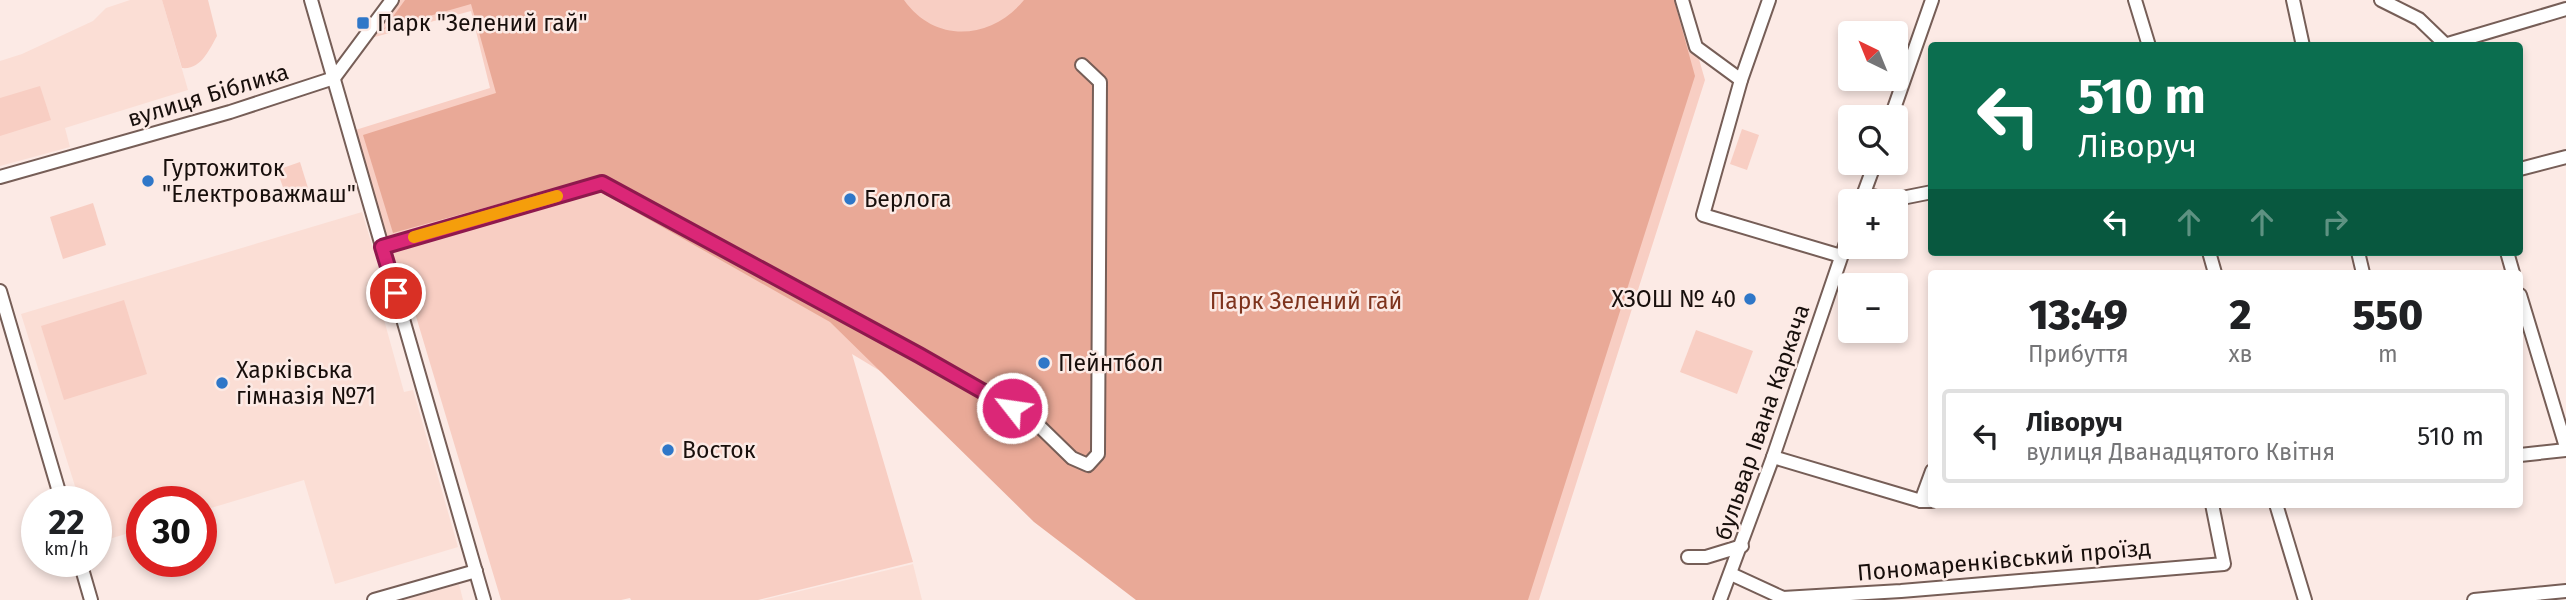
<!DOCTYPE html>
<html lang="uk">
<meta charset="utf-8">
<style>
:root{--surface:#fff;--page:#f6f6f6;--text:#202124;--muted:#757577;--line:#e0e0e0}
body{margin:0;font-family:"Fira Sans",sans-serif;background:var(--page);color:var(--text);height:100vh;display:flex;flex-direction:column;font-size:26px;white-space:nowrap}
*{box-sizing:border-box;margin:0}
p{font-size:23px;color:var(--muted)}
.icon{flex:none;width:38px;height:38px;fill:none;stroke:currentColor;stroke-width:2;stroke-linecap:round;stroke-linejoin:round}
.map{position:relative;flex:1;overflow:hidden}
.side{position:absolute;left:1928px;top:270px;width:595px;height:238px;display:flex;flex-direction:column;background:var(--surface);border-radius:7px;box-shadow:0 4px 10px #0003}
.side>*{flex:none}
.top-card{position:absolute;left:1928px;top:42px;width:595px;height:214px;border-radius:7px;box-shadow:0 4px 10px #0003;background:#0b6e4f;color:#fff;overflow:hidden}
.needle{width:46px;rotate:317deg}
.buttons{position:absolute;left:1838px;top:21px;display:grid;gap:14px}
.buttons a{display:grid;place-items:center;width:70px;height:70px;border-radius:7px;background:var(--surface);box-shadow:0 4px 10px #0003;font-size:35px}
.speed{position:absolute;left:21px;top:486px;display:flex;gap:14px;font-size:35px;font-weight:700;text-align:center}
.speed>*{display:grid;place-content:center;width:91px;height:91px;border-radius:50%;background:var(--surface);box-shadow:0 4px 10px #0003;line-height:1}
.speed small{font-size:18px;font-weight:400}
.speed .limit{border:10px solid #d22;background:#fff;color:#111}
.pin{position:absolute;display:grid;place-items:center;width:60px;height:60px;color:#fff;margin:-30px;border:4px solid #fff;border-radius:50%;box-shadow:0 2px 7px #0007}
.me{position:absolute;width:77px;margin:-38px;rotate:300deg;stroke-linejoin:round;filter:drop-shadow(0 0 5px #0008)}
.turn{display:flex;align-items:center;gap:24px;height:147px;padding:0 35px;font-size:32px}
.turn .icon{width:91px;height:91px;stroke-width:2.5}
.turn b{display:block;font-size:49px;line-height:60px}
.lanes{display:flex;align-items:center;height:66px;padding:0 35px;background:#0003;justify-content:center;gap:35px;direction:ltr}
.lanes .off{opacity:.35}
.eta{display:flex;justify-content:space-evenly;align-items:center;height:119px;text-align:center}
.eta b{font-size:42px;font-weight:800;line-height:49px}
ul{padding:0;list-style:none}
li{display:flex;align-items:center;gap:21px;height:94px;margin:0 14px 10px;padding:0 21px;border:4px solid var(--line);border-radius:7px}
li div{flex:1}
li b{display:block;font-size:26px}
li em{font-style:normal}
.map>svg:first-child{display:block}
.built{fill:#fbded5}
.green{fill:#f8cec3}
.forest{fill:#e9a997}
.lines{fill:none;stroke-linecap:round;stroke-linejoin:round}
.minor-casing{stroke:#765e57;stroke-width:16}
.minor{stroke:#fff;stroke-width:12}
.route-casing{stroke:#8e194d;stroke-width:18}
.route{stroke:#db2777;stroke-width:12}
.slow{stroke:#f59e0b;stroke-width:12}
.poi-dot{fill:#2f77c8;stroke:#fceae5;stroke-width:2.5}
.labels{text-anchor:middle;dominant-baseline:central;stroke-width:5;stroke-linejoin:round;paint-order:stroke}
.poi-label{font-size:23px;fill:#180f0c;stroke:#fceae5;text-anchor:start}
.street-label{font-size:23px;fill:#180f0c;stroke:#fceae5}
.park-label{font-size:23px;fill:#7e331d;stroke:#fceae5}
</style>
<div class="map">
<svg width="2566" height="600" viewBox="0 0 2566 600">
<rect width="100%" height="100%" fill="#fceae5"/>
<g class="built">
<path d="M130,0h32l26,90 -123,38 5,19 -70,19v-105l22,-7 71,-33 13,-13z"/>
<path d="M362,212l20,66 -9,2 31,112 9,-2 45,157 -123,37 -31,-104 -103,31v-9h-59v27l-46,14v-41h-16l-59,-188z"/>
<path d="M913,564l9,36h-159z"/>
<path d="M459,584l4,16h-60z"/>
</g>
<g class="green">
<path d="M162,0h46l9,36c-8,14 -16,34 -35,32z"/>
<path d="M397,0h1285l23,80 -166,520h-344l-169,-141 -174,-105 61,208 -155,38h-127l-1,-2 -9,2h-120l-92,-307 -13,3 -47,-164 141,-44 -19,-77 -100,27z"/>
<path d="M40,86l11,34 -51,16v-38z"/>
<path d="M1742,129l17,6 -12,35 -17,-6z"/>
<path d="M300,162l8,26 -22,8 -9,-26z"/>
<path d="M93,203l13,42 -43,14 -13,-42z"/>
<path d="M124,300l23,74 -83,26 -23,-74z"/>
<path d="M1696,330l57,21 -16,43 -57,-22z"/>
</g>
<path class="forest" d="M405,0h499c32,45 88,39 120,0h650l21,76 -167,524h-392l-102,-78 -204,-200 -249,-141 -188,52 -30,-98 133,-42 -25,-89 -87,25z"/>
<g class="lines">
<g class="minor-casing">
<g id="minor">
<path d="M311,0l173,600"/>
<path d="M1682,0l14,47 45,33"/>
<path d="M1769,0l-28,80 -38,135 138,41"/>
<path d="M2135,0l14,46"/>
<path d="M2293,0l10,46"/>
<path d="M2381,0l38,19 28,27"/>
<path d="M2441,46l125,-37"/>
<path d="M1891,117l41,-117"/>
<path d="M2520,169l46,-12"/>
<path d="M0,177l230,-65 104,-34 58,-78"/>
<path d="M1863,194l29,6 40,-8"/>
<path d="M1861,201l14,-38"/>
<path d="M382,247l220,-64 317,172 115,66 38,37 16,7 10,-11 2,-372 -18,-17"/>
<path d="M2209,252l6,21"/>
<path d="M2358,252l5,21"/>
<path d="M2507,252l6,21"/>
<path d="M0,291l62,211"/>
<path d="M2520,295l46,152"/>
<path d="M2520,455l46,-5"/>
<path d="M1773,457l148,44h11"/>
<path d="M1921,501l11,-30"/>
<path d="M2276,504l29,96"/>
<path d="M1688,557h18l36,-11"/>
<path d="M80,562l11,38"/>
<path d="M1731,574l52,24 118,-7 323,-27 -12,-60"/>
<path d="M374,600l102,-29"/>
<path d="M1720,600l53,-143 77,-226"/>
<path d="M2474,600l92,-9"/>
</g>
</g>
<use href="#minor" class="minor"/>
</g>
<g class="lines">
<g class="route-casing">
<path id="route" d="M396,293l-14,-46 220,-64 317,172 93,53"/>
</g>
<use href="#route" class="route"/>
<path class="slow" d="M414,237l143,-41"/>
</g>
<g class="poi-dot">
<rect x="356" y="16" width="14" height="14" rx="3.5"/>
<circle cx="148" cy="181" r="7"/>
<circle cx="850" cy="199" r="7"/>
<circle cx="1750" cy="299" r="7"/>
<circle cx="1044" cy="363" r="7"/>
<circle cx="222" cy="383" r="7"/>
<circle cx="668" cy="450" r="7"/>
</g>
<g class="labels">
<g class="poi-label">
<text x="377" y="23">Парк "Зелений гай"</text>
<text x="162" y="168">Гуртожиток<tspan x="162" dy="26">"Електроважмаш"</tspan></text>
<text x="864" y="199">Берлога</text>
<text x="1736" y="299" text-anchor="end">ХЗОШ № 40</text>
<text x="1058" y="363">Пейнтбол</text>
<text x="236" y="370">Харківська<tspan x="236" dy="26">гімназія №71</tspan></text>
<text x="682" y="450">Восток</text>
</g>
<g class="street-label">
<text transform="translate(208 95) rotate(-17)">вулиця Біблика</text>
<text transform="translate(1762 422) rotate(-71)">бульвар Івана Каркача</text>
<text transform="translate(2004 560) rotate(-5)">Пономаренківський проїзд</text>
</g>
<g class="park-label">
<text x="1306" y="301">Парк Зелений гай</text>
</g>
</g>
</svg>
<div class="buttons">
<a><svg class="needle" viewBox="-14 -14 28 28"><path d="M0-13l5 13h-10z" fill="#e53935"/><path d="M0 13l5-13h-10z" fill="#757577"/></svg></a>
<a><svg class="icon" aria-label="search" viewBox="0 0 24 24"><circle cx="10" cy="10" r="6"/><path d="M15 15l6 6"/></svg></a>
<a>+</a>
<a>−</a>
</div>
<div class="speed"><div>22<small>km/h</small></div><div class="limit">30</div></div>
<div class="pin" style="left:396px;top:293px;background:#d93025"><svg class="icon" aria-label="arrive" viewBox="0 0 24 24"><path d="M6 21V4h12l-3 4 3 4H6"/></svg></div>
<svg class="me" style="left:1012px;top:408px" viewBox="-20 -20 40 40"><circle r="17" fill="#db2777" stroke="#fff" stroke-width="3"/><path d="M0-11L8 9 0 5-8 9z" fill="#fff"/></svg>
<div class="top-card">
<div class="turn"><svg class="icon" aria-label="left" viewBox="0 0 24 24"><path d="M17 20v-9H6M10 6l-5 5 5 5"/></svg><div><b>510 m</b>Ліворуч</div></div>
<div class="lanes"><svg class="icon" aria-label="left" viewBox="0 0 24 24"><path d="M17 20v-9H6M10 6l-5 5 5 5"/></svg><svg class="icon off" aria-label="ahead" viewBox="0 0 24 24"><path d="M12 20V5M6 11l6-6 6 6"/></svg><svg class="icon off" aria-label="ahead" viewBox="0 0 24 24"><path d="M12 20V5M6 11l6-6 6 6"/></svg><svg class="icon off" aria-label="right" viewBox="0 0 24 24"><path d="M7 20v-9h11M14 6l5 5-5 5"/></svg></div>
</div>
<section class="side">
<div class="eta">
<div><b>13:49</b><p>Прибуття</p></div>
<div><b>2</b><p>хв</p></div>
<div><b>550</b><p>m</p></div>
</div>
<ul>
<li><svg class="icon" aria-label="left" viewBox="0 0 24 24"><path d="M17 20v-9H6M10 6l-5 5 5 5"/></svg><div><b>Ліворуч</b><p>вулиця Дванадцятого Квітня</p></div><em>510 m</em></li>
</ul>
</section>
</div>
